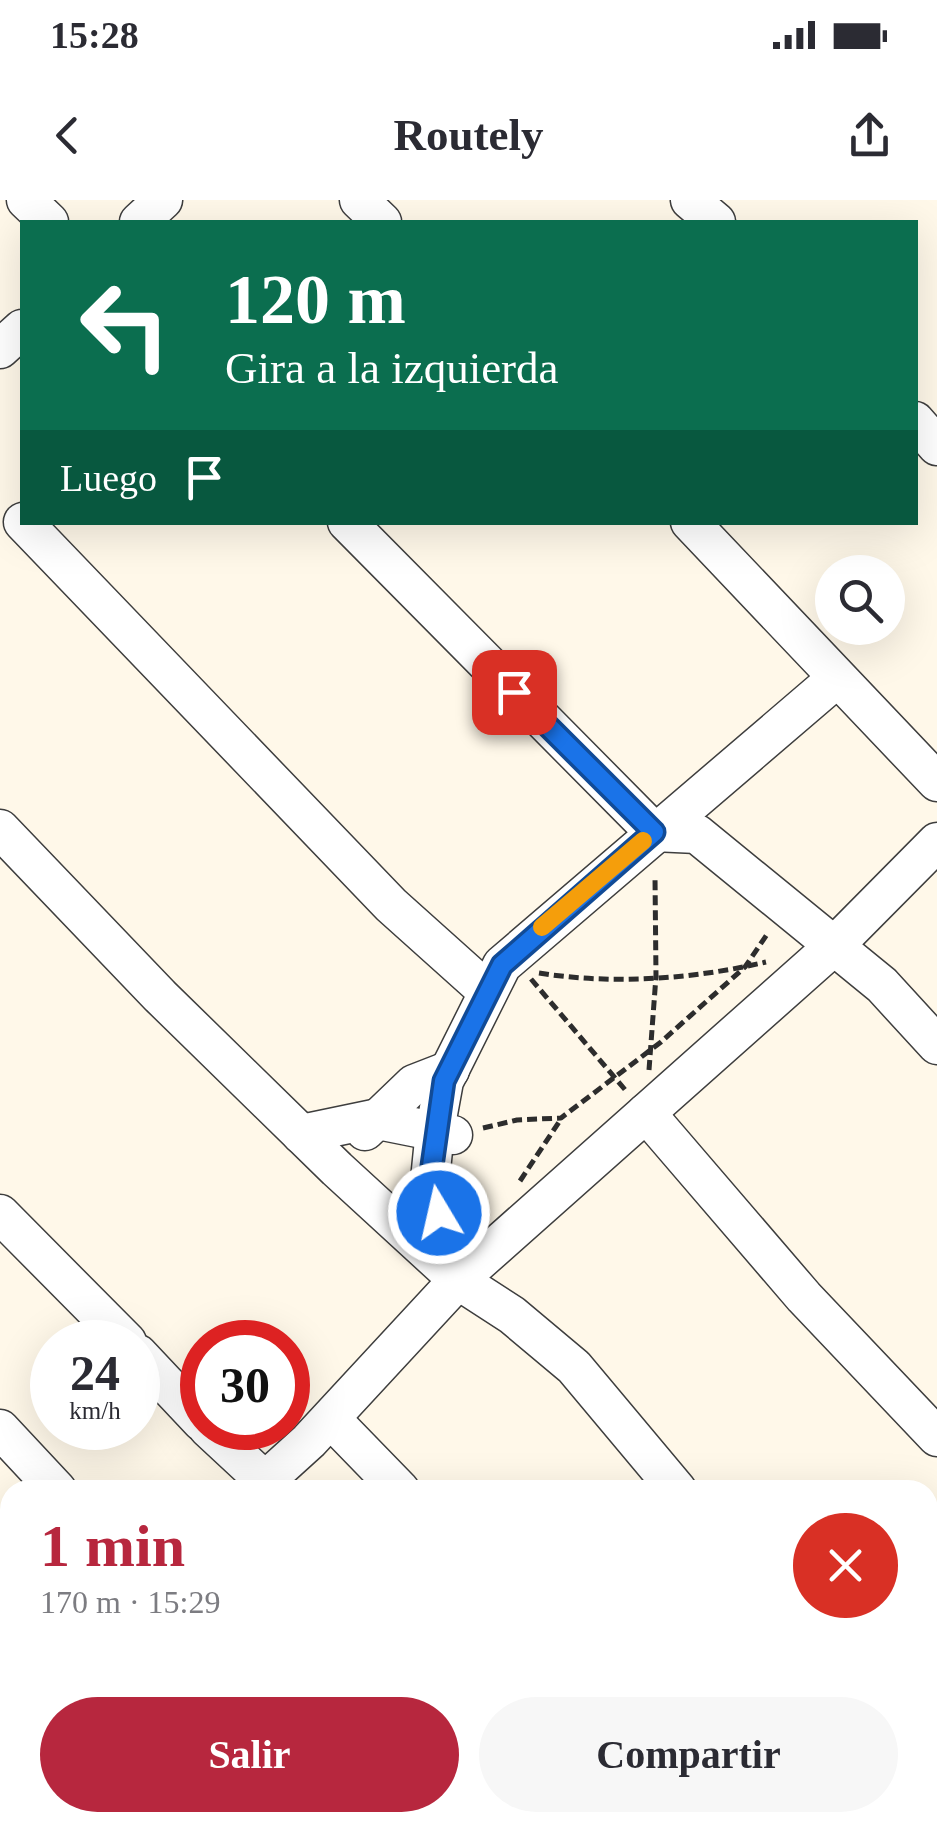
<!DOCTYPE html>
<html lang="es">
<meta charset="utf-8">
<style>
:root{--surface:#fff;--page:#f7f7f7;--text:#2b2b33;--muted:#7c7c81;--accent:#b7273e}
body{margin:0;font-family:Georgia,serif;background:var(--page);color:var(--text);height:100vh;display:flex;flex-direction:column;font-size:38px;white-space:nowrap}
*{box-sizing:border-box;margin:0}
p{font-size:32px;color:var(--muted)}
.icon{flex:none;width:55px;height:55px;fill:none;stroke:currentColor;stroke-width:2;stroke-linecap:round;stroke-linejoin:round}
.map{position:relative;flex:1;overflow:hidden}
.sheet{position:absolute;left:0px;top:1280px;width:938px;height:352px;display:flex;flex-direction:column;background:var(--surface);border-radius:30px 30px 0 0;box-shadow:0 10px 40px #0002}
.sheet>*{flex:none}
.banner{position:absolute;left:20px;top:20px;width:898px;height:305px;border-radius:0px;box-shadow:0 10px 40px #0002;background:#0b6e4f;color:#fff;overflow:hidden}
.buttons{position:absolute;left:815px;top:355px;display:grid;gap:20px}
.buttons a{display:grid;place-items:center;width:90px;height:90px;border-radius:50%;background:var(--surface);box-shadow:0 10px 40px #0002;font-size:50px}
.speed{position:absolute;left:30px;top:1120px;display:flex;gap:20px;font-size:50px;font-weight:700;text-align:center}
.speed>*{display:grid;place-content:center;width:130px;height:130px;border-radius:50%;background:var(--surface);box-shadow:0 10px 40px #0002;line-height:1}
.speed small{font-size:25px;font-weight:400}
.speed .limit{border:15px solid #d22;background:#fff;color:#111}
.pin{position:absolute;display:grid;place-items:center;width:85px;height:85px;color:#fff;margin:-42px;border-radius:20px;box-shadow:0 5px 15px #0006}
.me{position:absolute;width:110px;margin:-55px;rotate:351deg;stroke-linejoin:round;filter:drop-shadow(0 0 8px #0008)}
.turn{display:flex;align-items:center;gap:35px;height:210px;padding:0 40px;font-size:45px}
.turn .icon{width:130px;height:130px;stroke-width:2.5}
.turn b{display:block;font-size:70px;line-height:85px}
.then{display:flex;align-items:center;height:95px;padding:0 40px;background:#0003;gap:20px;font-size:38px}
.round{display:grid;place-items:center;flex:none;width:105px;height:105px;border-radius:52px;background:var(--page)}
.head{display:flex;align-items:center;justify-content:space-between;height:170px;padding:0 40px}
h1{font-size:60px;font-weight:600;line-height:75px;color:var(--accent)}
.cta{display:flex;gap:20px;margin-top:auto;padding:20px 40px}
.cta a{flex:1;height:115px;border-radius:60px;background:var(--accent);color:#fff;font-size:40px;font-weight:600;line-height:115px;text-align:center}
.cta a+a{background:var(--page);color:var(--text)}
.status{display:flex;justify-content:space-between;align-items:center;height:70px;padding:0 50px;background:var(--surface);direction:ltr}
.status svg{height:28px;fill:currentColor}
header{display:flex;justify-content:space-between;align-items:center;height:130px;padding:0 40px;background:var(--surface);font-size:45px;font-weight:600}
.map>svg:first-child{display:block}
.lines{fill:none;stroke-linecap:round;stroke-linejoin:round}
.minor-casing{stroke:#3e3e3e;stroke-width:41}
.path{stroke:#2d2d2d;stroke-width:5;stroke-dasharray:10 5;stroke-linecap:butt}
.minor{stroke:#fff;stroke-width:38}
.route-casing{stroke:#114b97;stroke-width:25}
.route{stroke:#1a73e8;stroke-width:18}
.slow{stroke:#f59e0b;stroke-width:18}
</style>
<div class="status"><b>15:28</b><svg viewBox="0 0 49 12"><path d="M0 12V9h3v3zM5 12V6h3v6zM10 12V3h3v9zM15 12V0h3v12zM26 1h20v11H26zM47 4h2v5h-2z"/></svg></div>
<header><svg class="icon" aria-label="back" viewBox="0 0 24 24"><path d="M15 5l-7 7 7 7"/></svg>Routely<svg class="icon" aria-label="share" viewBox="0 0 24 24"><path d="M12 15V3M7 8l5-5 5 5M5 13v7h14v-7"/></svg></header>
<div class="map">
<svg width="937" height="1631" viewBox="0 0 937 1631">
<rect width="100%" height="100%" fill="#fff8e9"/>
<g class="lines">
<g class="minor-casing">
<g id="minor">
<path d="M26,0l23,22"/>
<path d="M359,0l23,22"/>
<path d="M690,0l26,22"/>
<path d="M139,22l24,-22"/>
<path d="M0,149l22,-20"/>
<path d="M915,221l22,25"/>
<path d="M23,322l368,383 97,87"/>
<path d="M347,322l307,310 43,2 185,151 55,60"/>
<path d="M690,322l247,260"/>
<path d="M0,629l160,167 177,173 121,111 54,35 62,52 103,123"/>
<path d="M646,913l158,184 133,140"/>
<path d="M365,931l49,-47 36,-14"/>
<path d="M301,934l72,-15 80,16"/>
<path d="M0,1014l127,128"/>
<path d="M458,1080l377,-335 102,-103"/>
<path d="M138,1154l64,68"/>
<path d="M331,1219l69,71"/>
<path d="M208,1228l57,53"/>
<path d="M0,1229l57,61"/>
<path d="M255,1290l54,-49 149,-161 -28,-100 5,-50 9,-49 58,-116 334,-286"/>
<path d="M0,1504l10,10"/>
<path d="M928,1573l9,14"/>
<path d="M118,1622l8,9"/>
<path d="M686,1622l7,9"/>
</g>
</g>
<g class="path">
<path d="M539,773c74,12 155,6 227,-11"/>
<path d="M531,779l96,113"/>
<path d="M649,870l7,-94 -1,-99"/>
<path d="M483,928l34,-8 44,-2 100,-76 84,-75 23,-34"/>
<path d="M520,981l41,-62"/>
</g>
<use href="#minor" class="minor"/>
</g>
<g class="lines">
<g class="route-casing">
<path id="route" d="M439,1013l-9,-33 14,-99 58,-116 152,-133 -140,-140"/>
</g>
<use href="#route" class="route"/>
<path class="slow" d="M542,727l101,-86"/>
</g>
</svg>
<div class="buttons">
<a><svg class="icon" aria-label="search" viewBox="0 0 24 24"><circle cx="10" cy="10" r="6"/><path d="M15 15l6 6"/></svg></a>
</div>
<div class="speed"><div>24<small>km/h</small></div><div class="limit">30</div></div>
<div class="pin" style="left:514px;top:492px;background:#d93025"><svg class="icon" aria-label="arrive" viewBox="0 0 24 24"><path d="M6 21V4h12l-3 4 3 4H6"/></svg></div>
<svg class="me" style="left:439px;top:1013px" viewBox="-20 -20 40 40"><circle r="17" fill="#1a73e8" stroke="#fff" stroke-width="3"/><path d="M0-11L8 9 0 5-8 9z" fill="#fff"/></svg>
<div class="banner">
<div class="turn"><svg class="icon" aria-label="left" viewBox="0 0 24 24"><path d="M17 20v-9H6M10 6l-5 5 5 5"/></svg><div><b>120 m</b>Gira a la izquierda</div></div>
<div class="then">Luego<svg class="icon" aria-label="arrive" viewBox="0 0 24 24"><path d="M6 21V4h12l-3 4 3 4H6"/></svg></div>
</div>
<section class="sheet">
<div class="head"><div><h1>1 min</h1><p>170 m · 15:29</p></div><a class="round" style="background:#d93025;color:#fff"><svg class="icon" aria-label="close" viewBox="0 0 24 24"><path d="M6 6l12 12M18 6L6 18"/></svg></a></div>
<div class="cta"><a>Salir</a><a>Compartir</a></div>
</section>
</div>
